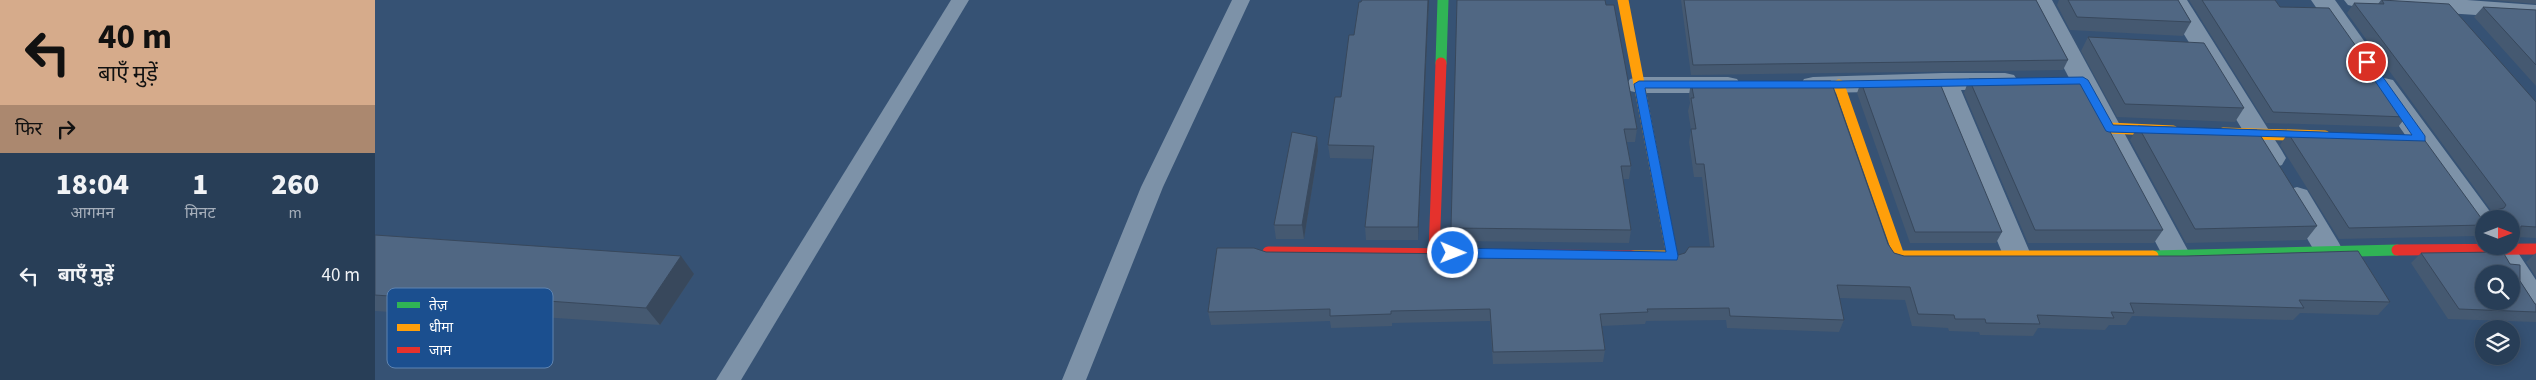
<!DOCTYPE html>
<html lang="hi">
<meta charset="utf-8">
<style>
:root{--surface:#283e57;--page:#344961;--text:#f1f3f6;--muted:#a5aeba;--line:#44576d}
body{margin:0;font-family:"Source Sans 3","Noto Sans Devanagari",sans-serif;background:var(--page);color:var(--text);height:100vh;display:flex;flex-direction:column;font-size:19px;white-space:nowrap}
*{box-sizing:border-box;margin:0}
p{font-size:16px;color:var(--muted)}
.icon{flex:none;width:28px;height:28px;fill:none;stroke:currentColor;stroke-width:2;stroke-linecap:round;stroke-linejoin:round}
.map{position:relative;flex:1;overflow:hidden}
.sheet{display:flex;flex-direction:column;background:var(--surface);width:375px}
.sheet>*{flex:none}
.top-card{background:#d6ab8b;color:#111;overflow:hidden}
.needle{width:32px;rotate:90deg}
.controls{position:absolute;left:2100px;top:210px;display:grid;gap:10px}
.controls a{display:grid;place-items:center;width:45px;height:45px;border-radius:50%;background:var(--surface);box-shadow:0 2px 12px #0003,0 0 0 1px var(--line);font-size:25px}
.pin{position:absolute;display:grid;place-items:center;width:42px;height:42px;color:#fff;margin:-21px;border:2px solid #fff;border-radius:50%;box-shadow:0 1px 5px #0007}
.me{position:absolute;width:55px;margin:-28px;rotate:91deg;stroke-linejoin:round;filter:drop-shadow(0 0 4px #0008)}
.turn{display:flex;align-items:center;gap:18px;height:105px;padding:0 15px;font-size:22px}
.turn .icon{width:65px;height:65px;stroke-width:2.5}
.turn b{display:block;font-size:35px;line-height:42px}
.then{display:flex;align-items:center;height:48px;padding:0 15px;background:#0003;gap:10px;font-size:19px}
.eta{display:flex;justify-content:space-evenly;align-items:center;height:85px;text-align:center}
.eta b{font-size:30px;font-weight:800;line-height:35px}
ul{padding:0;list-style:none}
li{display:flex;align-items:center;gap:15px;height:75px;padding:0 15px}
li div{flex:1}
li b{display:block;font-size:19px}
li em{font-style:normal}
main{display:flex;flex:1;min-height:0}
.map>svg:first-child{display:block}
.lines{fill:none;stroke-linecap:round;stroke-linejoin:round}
.lane{fill:#7d92a8;fill-rule:evenodd}
.street{fill:#7d92a8;fill-rule:evenodd}
.fast{stroke:#30b455;stroke-width:11}
.slow{stroke:#ff9f0a;stroke-width:11}
.jam{stroke:#e5322d;stroke-width:11}
.wall{fill:#455971}
.shaded-wall{fill:#38485c}
.building{fill:#506783;stroke:#38485c;fill-rule:evenodd}
.route{fill:#1a73e8;stroke:#114b97}
.key{fill:#1b4f8f;stroke:#5f84b1;stroke-width:1}
.key-label{font-size:14px;fill:#fff}
</style>
<main>
<section class="sheet">
<div class="top-card">
<div class="turn"><svg class="icon" aria-label="left" viewBox="0 0 24 24"><path d="M17 20v-9H6M10 6l-5 5 5 5"/></svg><div><b>40 m</b>बाएँ मुड़ें</div></div>
<div class="then">फिर<svg class="icon" aria-label="right" viewBox="0 0 24 24"><path d="M7 20v-9h11M14 6l5 5-5 5"/></svg></div>
</div>
<div class="eta">
<div><b>18:04</b><p>आगमन</p></div>
<div><b>1</b><p>मिनट</p></div>
<div><b>260</b><p>m</p></div>
</div>
<ul>
<li><svg class="icon" aria-label="left" viewBox="0 0 24 24"><path d="M17 20v-9H6M10 6l-5 5 5 5"/></svg><div><b>बाएँ मुड़ें</b></div><em>40 m</em></li>
</ul>
</section>
<div class="map">
<svg width="2161" height="380" viewBox="0 0 2161 380">
<rect width="100%" height="100%" fill="#365274"/>
<g class="lines">
<g class="lane">
<path d="M576,0h18l-228,380h-25z"/>
<path d="M857,0h18l-87,187 -77,193h-24l79,-193z"/>
</g>
<g class="street">
<path d="M1653,0h24l139,256 -4,8 -10,3 -10,-3z"/>
<path d="M1788,0h24l95,151 4,7 -4,7 -9,3 -9,-3z"/>
<path d="M1936,0h24l32,45 -3,6 -9,2 -9,-2z"/>
<path d="M1969,0h123l69,5v14l-180,-12 -8,-2z"/>
<path d="M1569,73h61l9,2 4,6 -4,6 -9,2 -44,1 70,165 -4,8 -10,3 -10,-3 -4,-8 -68,-164 -122,2 -9,-2 -4,-6 4,-6 9,-2z"/>
<path d="M1264,77h89l9,2 4,6 -4,6 -9,2h-89l-9,-2 -4,-6 4,-6z"/>
<path d="M2009,78l9,2 101,137 -10,2v17l-10,-3 -99,-141 -4,-6 4,-6z"/>
<path d="M1922,187l10,3 32,53 4,8 -4,8 -10,3 -10,-3 -36,-62 4,-7z"/>
<path d="M2136,242l25,38v37l-11,-4 -14,-23v-16h-10l-16,-28h26z"/>
</g>
<g class="fast">
<path d="M1066,63l2,-63"/>
<path d="M1778,256l244,-6"/>
</g>
<g class="slow">
<path d="M1248,0l49,256h-39"/>
<path d="M1464,85l60,171h254"/>
<path d="M1734,128l64,3"/>
<path d="M1848,133l102,3"/>
</g>
<g class="jam">
<path d="M2022,250l139,-1"/>
<path d="M893,252l365,4"/>
<path d="M1059,253l7,-190"/>
</g>
</g>
<g class="wall">
<path d="M987,0h67l-11,240h-52l-1,-13 7,-68 -42,-1 -2,-13 13,-48z"/>
<path d="M1306,0h355l32,60 -5,10 -372,5z"/>
<path d="M1684,0h119l13,22 -8,14 -113,-6 -13,-25z"/>
<path d="M1814,0h86l5,7 126,110 -8,10 -132,-4z"/>
<path d="M2006,0h8l147,102v136l-19,-1 -6,5v-23h-23l5,-6 -146,-200 7,-10 24,1z"/>
<path d="M2116,0h45v4z"/>
<path d="M1231,5l31,124 -2,13h-8l4,24 -2,13h-6l8,51 -2,13 -178,-2v-13z"/>
<path d="M2108,7l53,3v76l-62,-69z"/>
<path d="M1713,37l156,71 -9,14 -118,-5 -36,-66z"/>
<path d="M1594,79l194,151 -9,13h-126l-64,-150z"/>
<path d="M1316,82l197,162 6,9 10,3 486,46 -12,13 -78,-2 -7,7 -161,-4 -6,9h-17l-4,5 -67,-2 -5,8 -53,-1 -1,-3 -30,-1 -1,-3 -36,-2 -7,-26 -66,-2 5,22 -5,12 -112,-4 -1,-8 -80,1 -1,3 -43,2 3,24 -2,12 -110,2 -3,-43 -98,2v3l-61,2 -1,-7 -119,4 -3,-13 58,-60 409,4 35,-9 -8,-70h-8l-5,-35 2,-12 -3,-19 2,-8 -1,-8z"/>
<path d="M1486,82l141,150 -6,11h-86l-53,-150z"/>
<path d="M1763,126l179,100 -11,14 -120,3 -56,-103z"/>
<path d="M1913,133l196,89v9l-6,5 -139,3 -59,-94z"/>
<path d="M942,137l1,14 -14,88h-28l-2,-14z"/>
<path d="M0,235l319,39 -34,51 -235,-16 -4,5 -46,-3z"/>
<path d="M2046,253l99,28 15,23h1v18l-88,-3 -37,-56z"/>
<path d="M2161,253v24l-10,-15z"/>
</g>
<g class="shaded-wall">
<path d="M1053,0h1l-11,240v-13z"/>
<path d="M942,137l1,14 -14,88 -2,-14z"/>
<path d="M306,256l13,18 -34,51 -14,-17z"/>
<path d="M32,291l18,18 -4,5 -18,-17z"/>
</g>
<g class="building">
<path d="M987,0h66l-10,227h-53l9,-81 -46,-1 7,-48h6l8,-62h5l5,-33h2z"/>
<path d="M1082,0h148l1,5h8l23,124h-13l7,37h-10l10,64 -180,-2z"/>
<path d="M1309,0h352l32,60 -375,5z"/>
<path d="M1693,0h110l13,22 -114,-5z"/>
<path d="M1827,0h73l5,7 49,1 77,109 -133,-5z"/>
<path d="M2007,0l67,4 87,98v125l-15,-1 -1,8h-9v-15h-15v-9l8,-2 2,-3 -152,-202 30,1z"/>
<path d="M2108,7l53,3v55z"/>
<path d="M1713,37l116,6 40,65 -119,-4z"/>
<path d="M1706,78l82,152h-128l-66,-151z"/>
<path d="M1456,81l57,163 6,9 10,3h282l172,-5 32,51 -91,-2 5,8 -174,-5 4,10 -23,-1 3,6 -77,-3 3,9 -54,-1 -1,-4h-30l-1,-4 -36,-1 -8,-27 -73,-2 7,35 -114,-4 -1,-8 -82,1 1,3 -48,2 5,36 -112,2 -3,-43 -99,2v3l-61,2v-7l-122,3 9,-64h37l12,4 409,4 10,-3 4,-6h25l-10,-83h-8l-5,-35h5l-5,-31h3l-3,-16z"/>
<path d="M1564,81l63,151h-87l-54,-150z"/>
<path d="M1763,126l119,4 60,96 -122,3z"/>
<path d="M917,132l25,5 -15,88h-28z"/>
<path d="M1913,133l135,5 61,84v3l-135,3z"/>
<path d="M0,235l306,21 -35,52 -239,-17 -4,6 -28,-2z"/>
<path d="M2128,252l7,12 10,1v16l15,23h1v8l-77,-3 -38,-56zM2109,274h27v27h-27z"/>
</g>
<path class="route" d="M1992,58l3,1 55,77v5l-316,-9 -3,-1 -26,-47 -241,4h-194l33,168 -1,4 -224,-2 -6,-5 6,-5 213,4 -32,-168 5,-3h200l244,-4 5,3 25,45 299,10 -50,-73z"/>
<rect x="12" y="288" width="166" height="80" rx="8" class="key"/>
<rect x="22" y="302" width="23" height="6" fill="#30b455"/>
<rect x="22" y="324" width="23" height="7" fill="#ff9f0a"/>
<rect x="22" y="347" width="23" height="6" fill="#e5322d"/>
<g class="key-label">
<text x="54" y="310">तेज़</text>
<text x="54" y="332">धीमा</text>
<text x="54" y="355">जाम</text>
</g>
</svg>
<div class="controls">
<a><svg class="needle" viewBox="-14 -14 28 28"><path d="M0-13l5 13h-10z" fill="#e53935"/><path d="M0 13l5-13h-10z" fill="#a5aeba"/></svg></a>
<a><svg class="icon" aria-label="search" viewBox="0 0 24 24"><circle cx="10" cy="10" r="6"/><path d="M15 15l6 6"/></svg></a>
<a><svg class="icon" aria-label="layers" viewBox="0 0 24 24"><path d="M12 4l9 5-9 5-9-5zM3 14l9 5 9-5"/></svg></a>
</div>
<div class="pin" style="left:1992px;top:62px;background:#d93025"><svg class="icon" aria-label="arrive" viewBox="0 0 24 24"><path d="M6 21V4h12l-3 4 3 4H6"/></svg></div>
<svg class="me" style="left:1078px;top:253px" viewBox="-20 -20 40 40"><circle r="17" fill="#1a73e8" stroke="#fff" stroke-width="3"/><path d="M0-11L8 9 0 5-8 9z" fill="#fff"/></svg>
</div>
</main>
